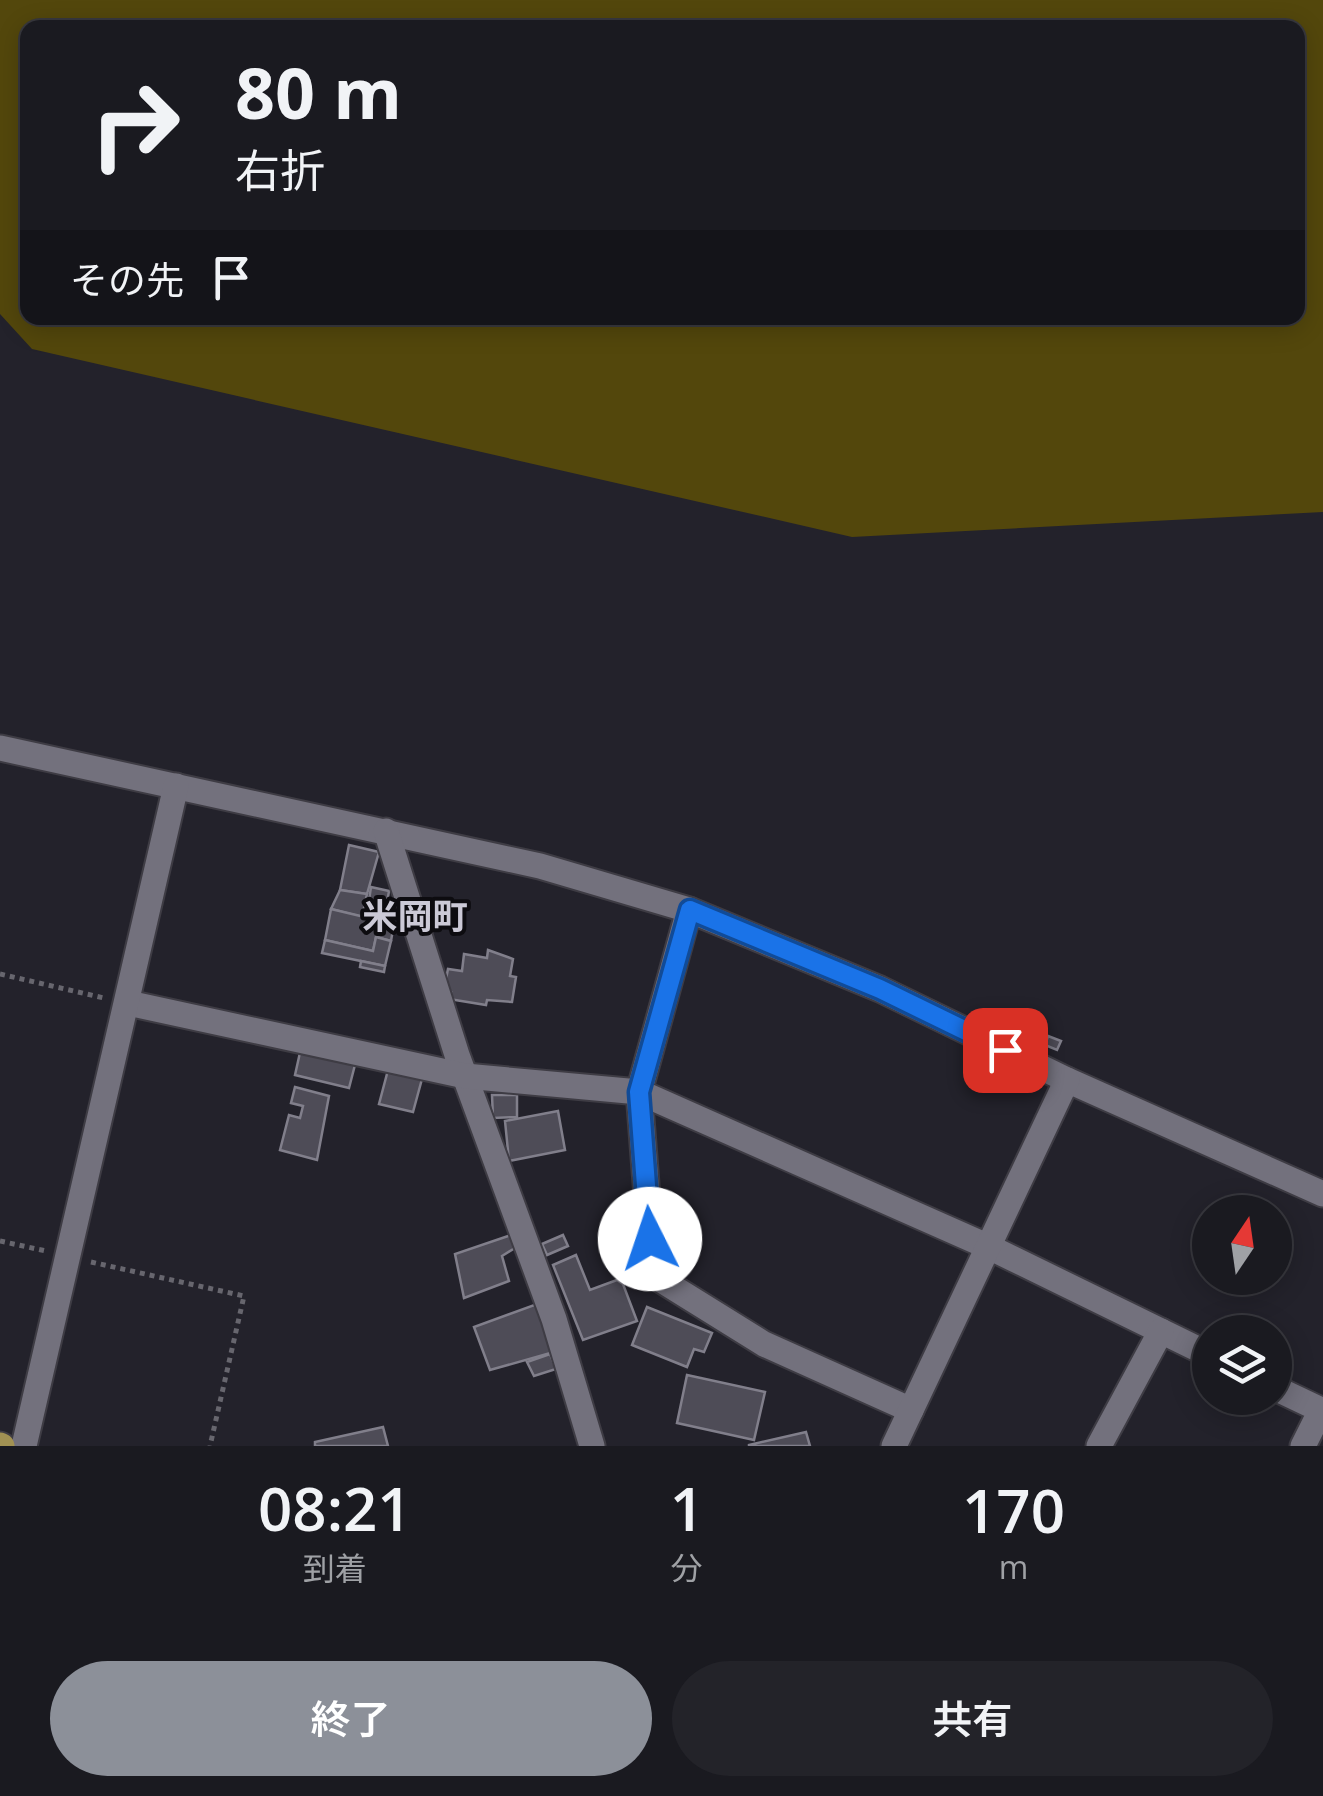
<!DOCTYPE html>
<html lang="ja">
<meta charset="utf-8">
<style>
:root{--surface:#1a1a20;--page:#232329;--text:#f1f3f6;--muted:#9fa1a5;--line:#38383e;--accent:#8c9099}
body{margin:0;font-family:"Open Sans","Noto Sans JP",sans-serif;background:var(--page);color:var(--text);height:100vh;display:flex;flex-direction:column;font-size:38px;white-space:nowrap}
*{box-sizing:border-box;margin:0}
p{font-size:32px;color:var(--muted)}
.icon{flex:none;width:55px;height:55px;fill:none;stroke:currentColor;stroke-width:2;stroke-linecap:round;stroke-linejoin:round}
.map{position:relative;height:1446px;overflow:hidden}
.details{display:flex;flex-direction:column;background:var(--surface);flex:1}
.details>*{flex:none}
.hud{position:absolute;left:20px;top:20px;width:1285px;height:305px;border-radius:20px;box-shadow:0 5px 25px #0003,0 0 0 2px var(--line);background:#1a1a20;color:var(--text);overflow:hidden}
.needle{width:65px;rotate:13deg}
.fabs{position:absolute;left:1192px;top:1195px;display:grid;gap:20px}
.fabs a{display:grid;place-items:center;width:100px;height:100px;border-radius:50%;background:var(--surface);box-shadow:0 5px 25px #0003,0 0 0 2px var(--line);font-size:50px}
.pin{position:absolute;display:grid;place-items:center;width:85px;height:85px;color:#fff;margin:-42px;border-radius:20px;box-shadow:0 5px 15px #0006}
.me{position:absolute;width:110px;margin:-55px;rotate:356deg;stroke-linejoin:round;filter:drop-shadow(0 0 8px #0008)}
.turn{display:flex;align-items:center;gap:35px;height:210px;padding:0 50px;font-size:45px}
.turn .icon{width:130px;height:130px;stroke-width:2.5}
.turn b{display:block;font-size:70px;line-height:85px}
.then{display:flex;align-items:center;height:95px;padding:0 50px;background:#0003;gap:20px;font-size:38px}
.eta{display:flex;justify-content:space-evenly;align-items:center;height:170px;text-align:center}
.eta b{font-size:60px;font-weight:600;line-height:70px}
.button{display:flex;gap:20px;margin-top:auto;padding:20px 50px}
.button a{flex:1;height:115px;border-radius:60px;background:var(--accent);color:#fff;font-size:40px;font-weight:600;line-height:115px;text-align:center}
.button a+a{background:var(--page);color:var(--text)}
.map>svg:first-child{display:block}
.green{fill:#53470c;fill-rule:evenodd}
.building{fill:#4e4c57;stroke:#817f8b;stroke-width:2.5}
.lines{fill:none;stroke-linecap:round;stroke-linejoin:round}
.minor-casing{stroke:#3e3c44;stroke-width:29}
.major-casing{stroke:#3e3c44;stroke-width:29}
.path{stroke:#67666e;stroke-width:5;stroke-dasharray:5 5;stroke-linecap:butt}
.minor{stroke:#73717d;stroke-width:25}
.major{stroke:#a19153;stroke-width:25}
.route-casing{stroke:#114b97;stroke-width:25}
.route{stroke:#1a73e8;stroke-width:18}
.labels{text-anchor:middle;dominant-baseline:central;stroke-width:8;stroke-linejoin:round;paint-order:stroke}
.quarter-label{font-size:35px;font-weight:bold;fill:#cbc9d6;stroke:#0d0c10}
</style>
<div class="map">
<svg width="1323" height="1446" viewBox="0 0 1323 1446">
<rect width="100%" height="100%" fill="#23222b"/>
<path class="green" d="M0,0h1323v512l-471,25 -820,-188 -32,-35zM28,28h1270v290h-1270z"/>
<g class="building">
<path d="M349,845l30,7 -12,42 -27,-4z"/>
<path d="M371,887l18,4 -2,12 -18,-3z"/>
<path d="M340,890l27,4 -5,23 -31,-8z"/>
<path d="M331,909l63,15 -3,17 -15,-4 -3,14 -48,-11z"/>
<path d="M376,937l15,4 -6,25 -63,-13 3,-13 48,11z"/>
<path d="M488,950l25,9 -3,17 6,1 -4,25 -25,-2 -1,5 -37,-6 2,-7 -7,-3 4,-20 14,2 2,-17 23,4z"/>
<path d="M361,961l24,5 -1,6 -24,-5z"/>
<path d="M1048,1036l13,5 -4,9 -12,-5z"/>
<path d="M301,1048l55,13 -7,27 -54,-13z"/>
<path d="M388,1070l34,9 -9,33 -34,-8z"/>
<path d="M295,1087l34,9 -12,64 -37,-10 9,-35 11,3 3,-12 -12,-3z"/>
<path d="M492,1095h25v22l-24,1z"/>
<path d="M558,1111l7,39 -56,11 -4,-40z"/>
<path d="M511,1235l4,13 -13,8 7,25 -45,17 -9,-44z"/>
<path d="M563,1235l5,11 -21,9 -5,-11z"/>
<path d="M576,1255l14,35 27,-10 6,4 14,37 -54,19 -30,-75z"/>
<path d="M537,1304l17,48 -64,18 -16,-43z"/>
<path d="M647,1307l65,26 -8,19 -10,-3 -7,18 -55,-22z"/>
<path d="M550,1354l6,15 -22,7 -7,-14z"/>
<path d="M687,1375l78,17 -11,48 -77,-17z"/>
<path d="M383,1427l5,19h-73v-4z"/>
<path d="M806,1432l4,14h-61v-1z"/>
</g>
<g class="lines">
<g class="minor-casing">
<g id="minor">
<path d="M0,748l540,118 149,44 191,79 187,91 256,114"/>
<path d="M386,831l71,224 97,264 38,127"/>
<path d="M689,910l-50,182 14,183 111,69 147,66"/>
<path d="M128,1003l337,73 174,16 350,155 221,108"/>
<path d="M1275,1388l46,22 -18,36"/>
<path d="M24,1446l152,-660"/>
<path d="M894,1446l173,-366"/>
<path d="M1099,1446l62,-115"/>
</g>
</g>
<g class="major-casing">
<path id="major" d="M0,1445l2,1"/>
</g>
<g class="path">
<path d="M0,974l104,24"/>
<path d="M0,1241l46,10"/>
<path d="M91,1262l153,34 -34,150"/>
</g>
<use href="#minor" class="minor"/>
<use href="#major" class="major"/>
</g>
<g class="lines">
<g class="route-casing">
<path id="route" d="M650,1239l-11,-147 51,-182 190,79 125,61"/>
</g>
<use href="#route" class="route"/>
</g>
<g class="labels">
<g class="quarter-label">
<text x="415" y="915">米岡町</text>
</g>
</g>
</svg>
<div class="fabs">
<a><svg class="needle" viewBox="-14 -14 28 28"><path d="M0-13l5 13h-10z" fill="#e53935"/><path d="M0 13l5-13h-10z" fill="#9fa1a5"/></svg></a>
<a><svg class="icon" aria-label="layers" viewBox="0 0 24 24"><path d="M12 4l9 5-9 5-9-5zM3 14l9 5 9-5"/></svg></a>
</div>
<div class="pin" style="left:1005px;top:1050px;background:#d93025"><svg class="icon" aria-label="arrive" viewBox="0 0 24 24"><path d="M6 21V4h12l-3 4 3 4H6"/></svg></div>
<svg class="me" style="left:650px;top:1239px" viewBox="-20 -20 40 40"><circle r="19" fill="#fff"/><path d="M0-13L10 11 0 6-10 11z" fill="#1a73e8"/></svg>
<div class="hud">
<div class="turn"><svg class="icon" aria-label="right" viewBox="0 0 24 24"><path d="M7 20v-9h11M14 6l5 5-5 5"/></svg><div><b>80 m</b>右折</div></div>
<div class="then">その先<svg class="icon" aria-label="arrive" viewBox="0 0 24 24"><path d="M6 21V4h12l-3 4 3 4H6"/></svg></div>
</div>
</div>
<section class="details">
<div class="eta">
<div><b>08:21</b><p>到着</p></div>
<div><b>1</b><p>分</p></div>
<div><b>170</b><p>m</p></div>
</div>
<div class="button"><a>終了</a><a>共有</a></div>
</section>
